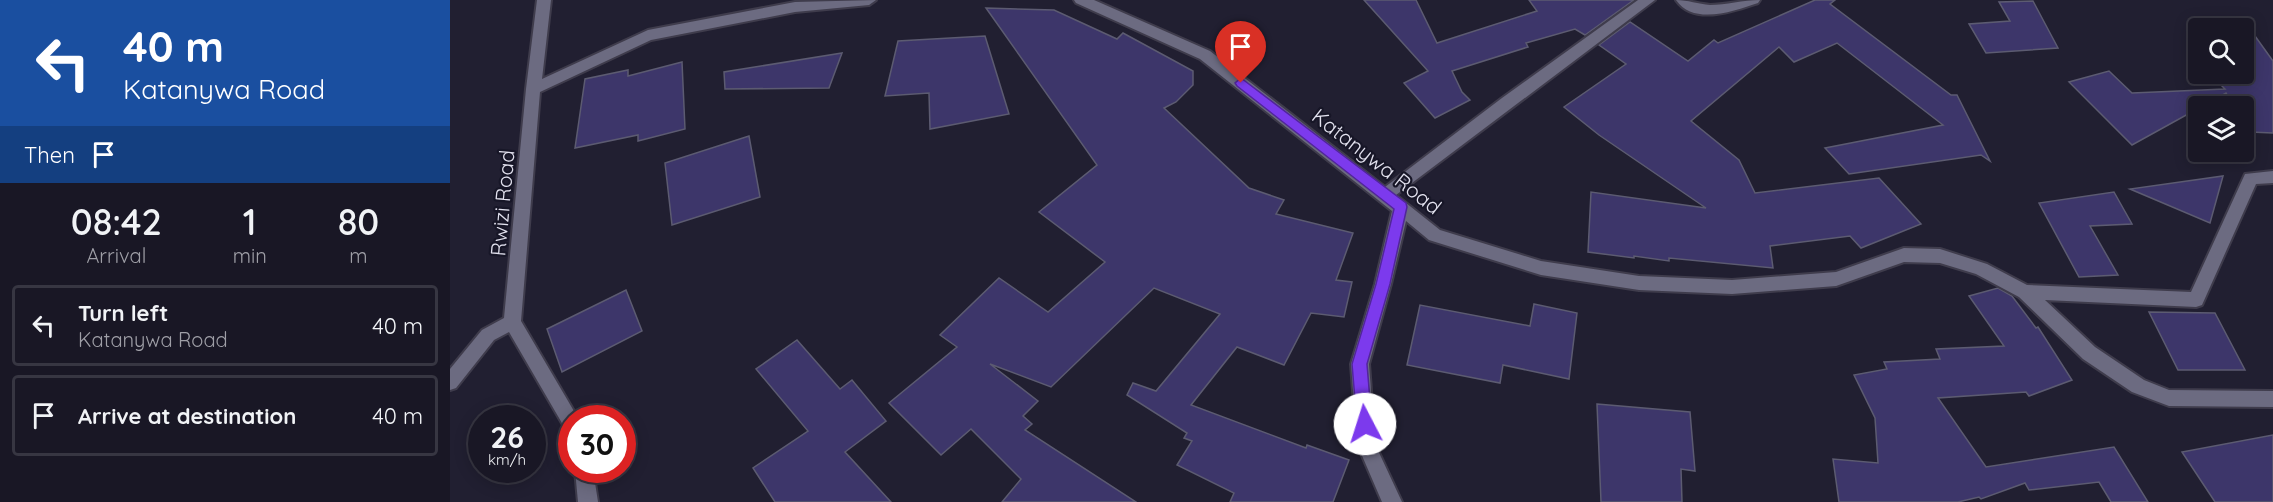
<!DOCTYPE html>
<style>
:root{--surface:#191725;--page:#22202d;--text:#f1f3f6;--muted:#9f9fa7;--line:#373642}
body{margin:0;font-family:Quicksand,sans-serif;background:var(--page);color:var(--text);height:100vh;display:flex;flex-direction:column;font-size:22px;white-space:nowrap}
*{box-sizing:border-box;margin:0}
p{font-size:20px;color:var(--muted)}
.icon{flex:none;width:33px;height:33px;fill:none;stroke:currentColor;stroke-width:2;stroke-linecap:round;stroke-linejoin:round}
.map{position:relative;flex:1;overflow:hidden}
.side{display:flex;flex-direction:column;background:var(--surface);width:450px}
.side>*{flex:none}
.top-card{background:#1a4fa0;color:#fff;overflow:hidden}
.controls{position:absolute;left:1738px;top:18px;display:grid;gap:12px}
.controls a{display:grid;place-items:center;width:66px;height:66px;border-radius:6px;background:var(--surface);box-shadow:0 3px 15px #0003,0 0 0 2px var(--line);font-size:30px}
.speed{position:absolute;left:18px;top:405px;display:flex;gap:12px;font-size:30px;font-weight:700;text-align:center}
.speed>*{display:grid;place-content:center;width:78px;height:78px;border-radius:50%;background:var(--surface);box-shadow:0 3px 15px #0003,0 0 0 2px var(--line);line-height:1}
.speed small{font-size:15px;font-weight:400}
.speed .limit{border:9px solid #d22;background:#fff;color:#111}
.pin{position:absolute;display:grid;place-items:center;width:51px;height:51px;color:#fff;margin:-62px -26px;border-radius:50% 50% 50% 0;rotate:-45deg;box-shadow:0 0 6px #0007}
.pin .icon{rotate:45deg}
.me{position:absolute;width:66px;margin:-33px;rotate:355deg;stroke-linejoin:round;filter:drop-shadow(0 0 4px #0008)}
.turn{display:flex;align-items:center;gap:21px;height:126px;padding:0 24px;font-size:27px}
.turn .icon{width:78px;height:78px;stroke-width:2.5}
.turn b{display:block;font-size:42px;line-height:51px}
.then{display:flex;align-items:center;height:57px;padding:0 24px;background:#0003;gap:12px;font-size:22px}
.eta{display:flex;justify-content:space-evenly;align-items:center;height:102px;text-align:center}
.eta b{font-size:36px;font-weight:600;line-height:42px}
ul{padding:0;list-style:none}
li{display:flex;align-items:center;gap:18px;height:81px;margin:0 12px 9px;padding:0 12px;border:3px solid var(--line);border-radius:6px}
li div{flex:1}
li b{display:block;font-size:22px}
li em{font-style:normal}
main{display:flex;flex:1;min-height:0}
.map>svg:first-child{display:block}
.building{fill:#3d366a;stroke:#5c5b71;stroke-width:1.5}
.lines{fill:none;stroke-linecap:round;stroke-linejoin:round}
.minor-casing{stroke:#3f3c4c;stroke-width:4}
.minor{fill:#6c6b81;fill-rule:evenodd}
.route{fill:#7c3aed;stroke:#51269a;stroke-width:1.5}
.labels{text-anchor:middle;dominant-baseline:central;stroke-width:4.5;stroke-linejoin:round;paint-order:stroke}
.street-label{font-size:21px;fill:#e3e2ef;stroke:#171627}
</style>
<main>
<section class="side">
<div class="top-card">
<div class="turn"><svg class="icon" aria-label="left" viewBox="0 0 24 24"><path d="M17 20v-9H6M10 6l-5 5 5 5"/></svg><div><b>40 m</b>Katanywa Road</div></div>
<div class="then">Then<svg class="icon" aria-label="arrive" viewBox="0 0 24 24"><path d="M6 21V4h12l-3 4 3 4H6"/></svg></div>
</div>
<div class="eta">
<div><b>08:42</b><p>Arrival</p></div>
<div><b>1</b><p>min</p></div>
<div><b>80</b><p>m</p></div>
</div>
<ul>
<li><svg class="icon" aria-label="left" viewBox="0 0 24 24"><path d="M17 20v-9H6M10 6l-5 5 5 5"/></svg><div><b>Turn left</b><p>Katanywa Road</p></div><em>40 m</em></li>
<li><svg class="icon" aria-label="arrive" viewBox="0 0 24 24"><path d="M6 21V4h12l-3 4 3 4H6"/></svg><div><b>Arrive at destination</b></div><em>40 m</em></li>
</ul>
</section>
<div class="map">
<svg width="1823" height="502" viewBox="0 0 1823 502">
<rect width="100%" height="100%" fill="#211f31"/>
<g class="building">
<path d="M914,0h52l21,43 100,-32 -8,-11h105l-49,35 -10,-6 -49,14 2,4 -76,24 10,21 8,8 -35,18 -31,-35 24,-12z"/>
<path d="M1365,0h20l-5,4 121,91h6l33,66 -9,-6 -132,19 -24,-26 118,-23 -106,-82 -43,19 -15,-15 -88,74 48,39 16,33 124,-15 42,46 -60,24 -11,-12 -80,10 3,22 -104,-10v3l-35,-5v2l-46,-6 3,-60 115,16 -107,-73 -35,-28 62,-43 -27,-19 31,-23 58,39 26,-21 4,3z"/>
<path d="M1583,1l25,47 -72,5 -17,-29 41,-3 -11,-19z"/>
<path d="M536,8l68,2 63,29 6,-6 70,38v14l-17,17 -12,6 85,80 35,12 -8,14 77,19 -17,47 16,2 -8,35 -33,-4 -27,52 -47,-18 -46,58 115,43 1,-3 42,15 -16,42h-103l4,-9 -57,-28 15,-24 -8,-3 3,-5 -60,-38 6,-12 23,8 64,-77 -66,-26 -103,99 -61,-23 48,37 -15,15 9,8 -7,6 111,72h-134l19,-23 -50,-50 -30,26 -52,-52 68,-56 -17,-12 59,-57 49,34 57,-50 -66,-50 58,-47z"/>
<path d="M1800,29l23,32v72l-23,-1 -6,-10v-16h-10l-8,-13 -94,52 -63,-63 40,-11 23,22 93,-4 -15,-15h34v-43z"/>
<path d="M535,36l24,78 -79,15 -1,-36 -44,3 13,-55z"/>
<path d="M392,53l-13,35 -104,1 -1,-17z"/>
<path d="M232,62l3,67 -47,12v-6l-63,13 10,-69 43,-9v6z"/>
<path d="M299,136l11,61 -88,28 -7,-62z"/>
<path d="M1773,176l-13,47 -80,-34z"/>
<path d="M1664,192l18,32 -42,2 28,49 -39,2 -40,-74z"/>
<path d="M1548,288l14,8 24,32 2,-1 34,53 -43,16 -3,-4 -88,6 48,69 128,-20 34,55h-37l-12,-20 -70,8 -4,-7 -44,16 -2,-2 -21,5h-119l-6,-43 45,4 -3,-45 -21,-43 33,-6 -3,-7 56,-3 -4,-10 68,-3 -35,-50z"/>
<path d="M176,290l16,41 -80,41 -15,-43z"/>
<path d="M1084,304l43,9 -8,66 -66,-14 -3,18 -93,-18 13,-60 110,21z"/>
<path d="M1699,312l66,1 30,57h-67z"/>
<path d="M347,340l43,49 12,-9 34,41 -41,31 46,50h-116l-22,-34 55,-37 -52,-62z"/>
<path d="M1147,404l93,8 5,59 -14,-2 1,33h-81z"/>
<path d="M1823,435v67h-58l-33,-50z"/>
</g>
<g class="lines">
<g class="minor-casing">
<g id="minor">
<path d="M87,0h14l-9,79 106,-49 147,-28 81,-2 -7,5 -74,7 -144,28 -111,52 -19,229 57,97h-6v14l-6,-2 -57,-98 -15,8 -38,48 -6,2v-21l32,-39 22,-12 22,-229z"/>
<path d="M624,0h20l116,51 175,136 117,-89 136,-98h17l-259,195 44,35 101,31 98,15 93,4 104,-8 68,-24 36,1 47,15 40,21 164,7 54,-118 28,-3v12l-17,1 -54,121 -6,2 -151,-7 50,47 49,33 25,10 104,1v16l-104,-1 -37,-14 -49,-33 -64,-62 -43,-23 -36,-11 -36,-1 -68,24 -104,8 -93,-4 -98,-15 -112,-35 -23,-19 -15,63 -22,80 6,80 27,58h-20l-25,-58 -6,-80 24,-80 17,-73 -192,-152 -124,-56z"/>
<path d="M1226,0c12,0 22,4 34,5 16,0 33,-5 50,-5l-2,3c-24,8 -64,23 -82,-3z"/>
<path d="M125,470h18l5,32h-20z"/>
</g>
</g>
<use href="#minor" class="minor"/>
</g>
<path class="route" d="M791,78l165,125 1,4 -17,77 -23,80 5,60 -2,5 -5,2 -6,-2 -2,-5 -5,-60 24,-80 18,-75 -157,-123 -2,-3z"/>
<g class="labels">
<g class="street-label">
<text transform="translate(927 161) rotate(38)">Katanywa Road</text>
<text transform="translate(52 203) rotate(-85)">Rwizi Road</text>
</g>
</g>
</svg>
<div class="controls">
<a><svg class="icon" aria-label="search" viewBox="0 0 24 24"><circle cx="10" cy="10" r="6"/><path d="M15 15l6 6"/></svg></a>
<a><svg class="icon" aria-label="layers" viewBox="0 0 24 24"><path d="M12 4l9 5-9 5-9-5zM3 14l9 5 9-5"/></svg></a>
</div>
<div class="speed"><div>26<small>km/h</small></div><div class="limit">30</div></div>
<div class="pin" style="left:791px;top:83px;background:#d93025"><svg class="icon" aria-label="arrive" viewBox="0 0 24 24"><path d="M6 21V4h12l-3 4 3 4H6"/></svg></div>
<svg class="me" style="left:915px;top:424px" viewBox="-20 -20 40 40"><circle r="19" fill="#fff"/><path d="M0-13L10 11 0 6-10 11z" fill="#7c3aed"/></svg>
</div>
</main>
